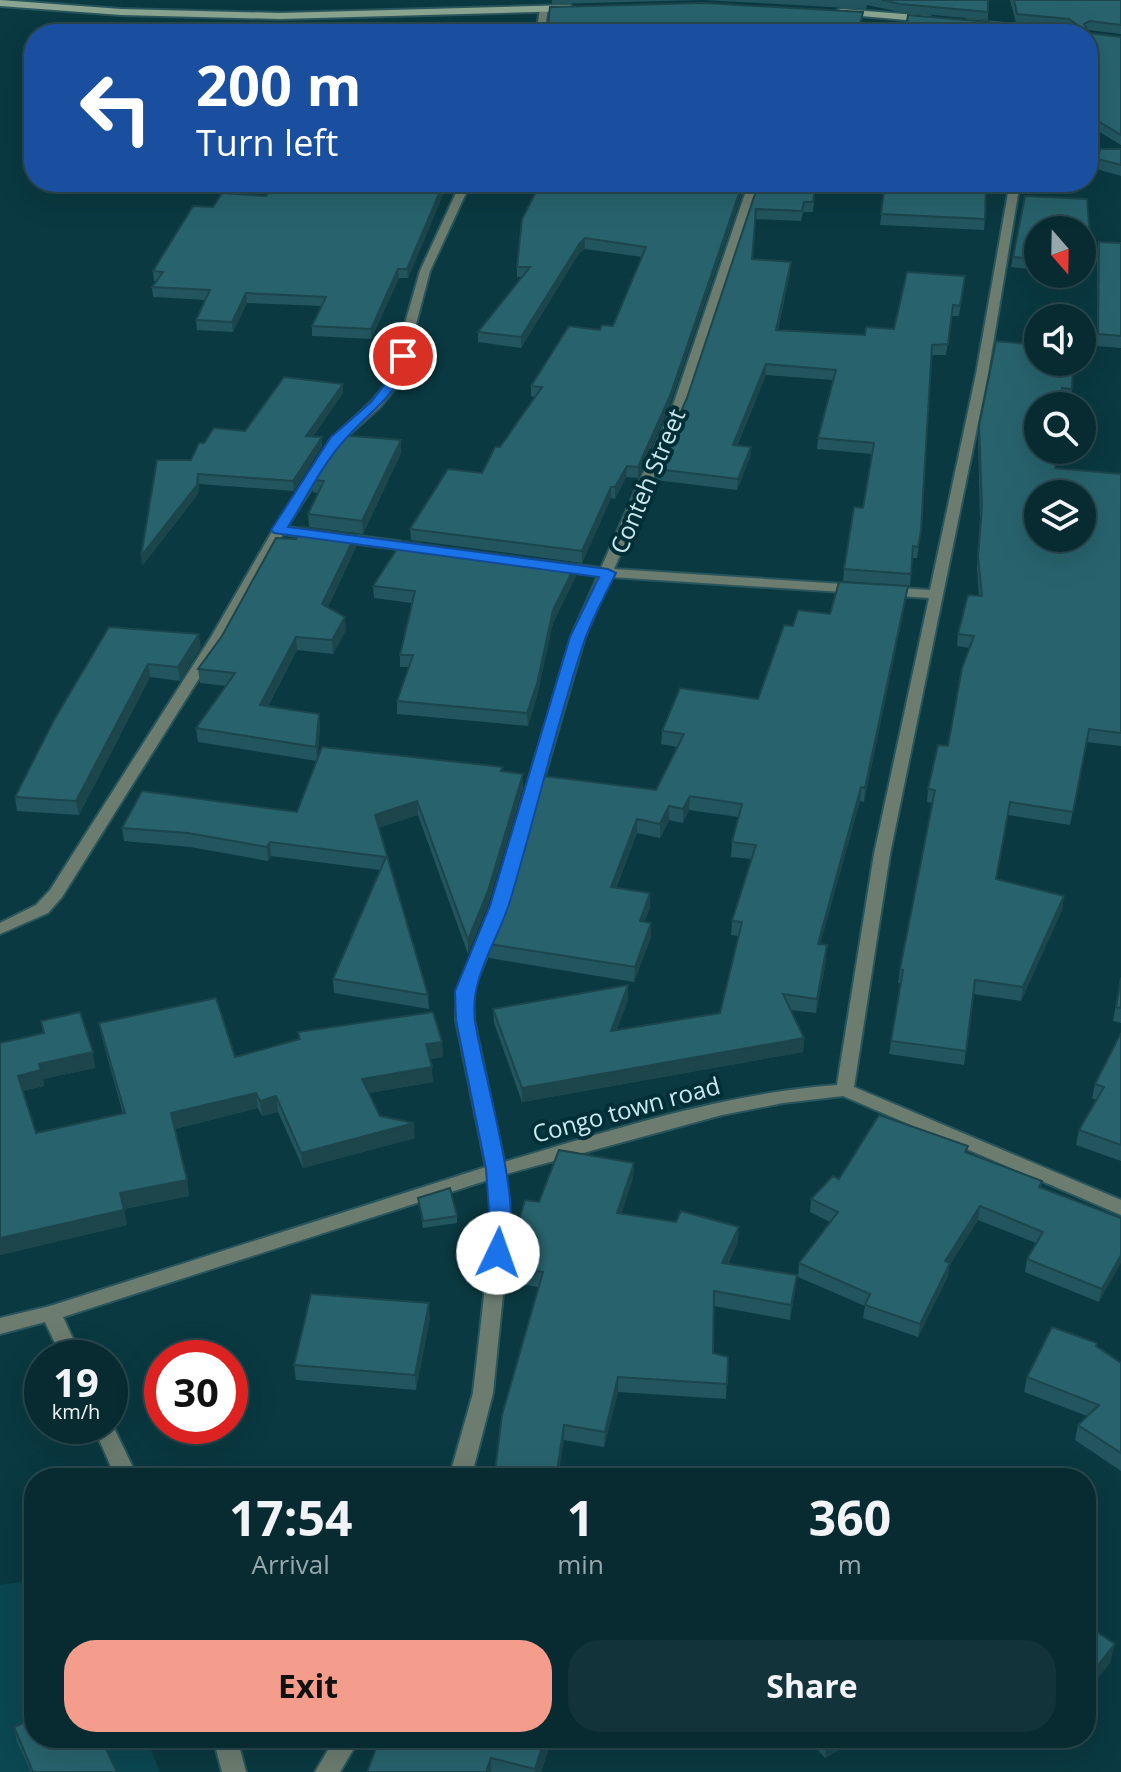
<!DOCTYPE html>
<style>
:root{--surface:#082b31;--page:#113339;--text:#f1f3f6;--muted:#98a7ab;--line:#29474d;--accent:#f49d8d}
body{margin:0;font-family:"Open Sans",sans-serif;background:var(--page);color:var(--text);height:100vh;display:flex;flex-direction:column;font-size:30px;white-space:nowrap}
*{box-sizing:border-box;margin:0}
p{font-size:26px;color:var(--muted)}
.icon{flex:none;width:44px;height:44px;fill:none;stroke:currentColor;stroke-width:2;stroke-linecap:round;stroke-linejoin:round}
.map{position:relative;flex:1;overflow:hidden}
.drawer{position:absolute;left:24px;top:1468px;width:1072px;height:280px;display:flex;flex-direction:column;background:var(--surface);border-radius:32px;box-shadow:0 8px 32px #0002,0 0 0 2px var(--line)}
.drawer>*{flex:none}
.guide{position:absolute;left:24px;top:24px;width:1074px;height:168px;border-radius:32px;box-shadow:0 8px 32px #0002,0 0 0 2px var(--line);background:#1a4fa0;color:#fff;overflow:hidden}
.needle{width:52px;rotate:160deg}
.buttons{position:absolute;left:1024px;top:216px;display:grid;gap:16px}
.buttons a{display:grid;place-items:center;width:72px;height:72px;border-radius:50%;background:var(--surface);box-shadow:0 8px 32px #0002,0 0 0 2px var(--line);font-size:40px}
.speed{position:absolute;left:24px;top:1340px;display:flex;gap:16px;font-size:40px;font-weight:700;text-align:center}
.speed>*{display:grid;place-content:center;width:104px;height:104px;border-radius:50%;background:var(--surface);box-shadow:0 8px 32px #0002,0 0 0 2px var(--line);line-height:1}
.speed small{font-size:20px;font-weight:400}
.speed .limit{border:12px solid #d22;background:#fff;color:#111}
.pin{position:absolute;display:grid;place-items:center;width:68px;height:68px;color:#fff;margin:-34px;border:4px solid #fff;border-radius:50%;box-shadow:0 2px 8px #0007}
.me{position:absolute;width:88px;margin:-44px;rotate:3deg;stroke-linejoin:round;filter:drop-shadow(0 0 6px #0008)}
.turn{display:flex;align-items:center;gap:28px;height:168px;padding:0 40px;font-size:36px}
.turn .icon{width:104px;height:104px;stroke-width:2.5}
.turn b{display:block;font-size:56px;line-height:68px}
.eta{display:flex;justify-content:space-evenly;align-items:center;height:136px;text-align:center}
.eta b{font-size:48px;font-weight:700;line-height:56px}
.primary-button{display:flex;gap:16px;margin-top:auto;padding:16px 40px}
.primary-button a{flex:1;height:92px;border-radius:32px;background:var(--accent);color:#111;font-size:32px;font-weight:700;line-height:92px;text-align:center}
.primary-button a+a{background:var(--page);color:var(--text)}
.map>svg:first-child{display:block}
.built{fill:#0b4751}
.lines{fill:none;stroke-linecap:round;stroke-linejoin:round}
.minor-casing{stroke:#29555d;stroke-width:4}
.secondary-casing{stroke:#29555d;stroke-width:4}
.minor{fill:#6c7c6f;fill-rule:evenodd}
.secondary{fill:#8ba590;fill-rule:evenodd}
.wall{fill:#22555e}
.shaded-wall{fill:#1c454c}
.building{fill:#28636d;stroke:#1c454c;stroke-width:2;fill-rule:evenodd}
.route{fill:#1a73e8;stroke:#114b97;stroke-width:2}
.labels{text-anchor:middle;dominant-baseline:central;stroke-width:8;stroke-linejoin:round;paint-order:stroke}
.street-label{font-size:24px;fill:#cce9ef;stroke:#002f37}
</style>
<div class="map">
<svg width="1121" height="1772" viewBox="0 0 1121 1772">
<rect width="100%" height="100%" fill="#0a3941"/>
<path class="built" d="M34,1580v158h112l14,34h-160v-187z"/>
<g class="lines">
<g class="minor-casing">
<g id="minor">
<path d="M544,6l4,3 -4,25h-8l4,-25z"/>
<path d="M461,182h10l-41,89 -29,110 -21,26 -39,35 -54,85 133,17 7,4 -7,4 -137,-18 -58,103 -163,260 -14,16 -48,21v-11l36,-18 14,-15 161,-253 62,-107 57,-90 42,-39 17,-21 31,-109z"/>
<path d="M749,182h10l-75,226 -70,161 244,16 7,4 -7,4 -247,-16 -26,60 -78,269 -34,85 1,29 30,142c108,-32 220,-69 333,-77l37,-231 55,-256 -44,-3 -7,-4 7,-4 45,3 46,-216 34,-192h10l-32,192 -98,480 -36,233 267,113v15l-278,-119 -60,7 -61,12 -216,59 4,51 -17,168 -22,85h-22l24,-85 19,-168 -4,-45 -425,137 19,41h-20l-17,-36 -45,12v-16l50,-12 436,-139 -30,-147 1,-29 34,-85 80,-269 27,-61 -44,-6 -7,-4 7,-4 47,6 71,-160z"/>
<path d="M110,1420l3,6 25,52h-22l-23,-52h17z"/>
<path d="M213,1738h24l9,34h-24z"/>
<path d="M335,1738h25l-20,34h-25z"/>
</g>
</g>
<g class="secondary-casing">
<g id="secondary">
<path d="M0,0l121,9 159,4 290,-8 4,3 -4,3 -290,8 -159,-4 -121,-9z"/>
<path d="M841,9l88,7 4,3 -4,3 -91,-8v-4z"/>
<path d="M968,20l100,11 4,3h-28l-79,-9v-4z"/>
</g>
</g>
<use href="#minor" class="minor"/>
<use href="#secondary" class="secondary"/>
</g>
<g class="wall">
<path d="M552,0h151l-151,4z"/>
<path d="M703,0h285v20l-88,-8 -33,-7 -1,4z"/>
<path d="M1010,0h111v34l-33,-4 1,3 32,4v108l-33,-20v-91l-27,-7 -45,-4z"/>
<path d="M1100,149h21v27l-24,-7z"/>
<path d="M541,182h205l-77,225 -31,71 -12,-1 -11,22 -4,-1 -29,65 -171,-23 -1,-11 72,-56 53,-76 -4,-1v-10l69,-56 13,-4 29,-69 -57,-8 -6,4 -58,95 -43,-6v-10l44,-55h-5v-10z"/>
<path d="M759,182h57l-3,30h-10l-2,9 -46,-2 -3,40 38,14 -12,57 87,5 29,-6 69,-42 -4,29h-7l-6,39h-15l-10,175 -4,28h-5l-2,28 -67,-5 1,-12 19,-61 9,-54 -55,-5 1,-11 15,-58 -67,-5 -29,71 14,1 -1,11 -13,32 -81,-10v-11l31,-71z"/>
<path d="M885,182l100,37 -1,11 -104,-5z"/>
<path d="M445,190l-37,88h-9l-28,61 -59,-3v-10l9,-20 -74,-3 -14,29 -36,-2 -1,-10 10,-20 -53,-3 -1,-10 4,-6h-2l-1,-10 60,-64 53,-11z"/>
<path d="M1025,196l62,3 5,65 -1,10h-9v-44h-44v40l-27,-3z"/>
<path d="M1099,242l22,1v105l-24,-2v-93z"/>
<path d="M996,341l76,48 -2,11h-9l-6,68 66,6v272l-34,-4 -17,83 -62,-10 -12,64 68,17 -2,14 -41,91 -48,-7 -9,71 -75,-11 12,-71h-3l2,-14 33,-166 -6,-1 1,-13 20,-43 22,-98 -13,-2 1,-12 21,-38 -2,-28 3,-49 -2,-81z"/>
<path d="M343,393l-30,43 9,10 -28,45 -95,-7 -1,10 -56,72 49,-106 13,-17 41,-12z"/>
<path d="M401,440v13l-38,81 -54,-7 -1,-13 10,-21 -5,-1 -1,-12z"/>
<path d="M356,534v13l-28,60 18,23 -13,24 -36,-4 -29,56 51,8 1,14 -3,33 -119,-19 -2,-14 30,-42 -26,-3 -2,-14 98,-130z"/>
<path d="M576,564v12l-23,47 -16,73 -9,30 -131,-12v-13l12,-34h-9v-12l12,-52 -38,-5 -1,-12z"/>
<path d="M908,586l-2,14 -42,202 -4,-1 -40,143 6,16 -10,53 -25,-3 13,28 -1,14 -281,50 -28,-79 -1,-14 135,-24v15l-12,30 104,-17 18,-77 -7,-1 1,-14 19,-62 -20,-2 1,-15 6,-25 -49,-7 -6,13 -14,-3 -9,18 -23,-5 -21,55 34,5v15l-6,14 7,15 -17,45 -145,-24v-14l167,-154 21,-43 -16,-3 1,-13 96,-32 35,-73z"/>
<path d="M109,627l92,20 -21,34 -30,-4 -71,138 -62,-4 -2,-14z"/>
<path d="M503,772l20,16 -35,117 -20,49 -50,-139 -40,13 50,167 1,14 -95,-16 -1,-14 47,-109 -109,-14 -3,5 -78,-14 -66,-6 -2,-13 175,-16z"/>
<path d="M1121,977v46l-8,-2z"/>
<path d="M41,1021l54,47 -52,11 1,7 -22,5 14,42 87,-19 -21,-76 -3,-15 136,34 64,-18 -1,-7 144,10 1,15 -13,2 3,23 -64,11 11,23 35,22 -112,30 -25,-56 -16,4 -4,-8 -83,21 12,51 2,16 -65,13 3,16 -127,30v-212l43,-10z"/>
<path d="M1121,1033v128l-45,-16 3,-15 17,-30 -4,-2 3,-14z"/>
<path d="M967,1152l75,29 -1,7 80,30 -22,84 -74,-30 2,-13 9,-16 -58,-23 -29,46 -1,10 -30,61 -55,-19 2,-12 -67,-29 1,-14 31,-41 -20,-10 1,-13 28,-20z"/>
<path d="M634,1163l-1,15 -12,36 117,28 -10,22 67,26 -5,30 -76,-14 -1,47 15,4 -2,42 -108,-7 -14,55 -40,-7 -26,-153 -31,-5v-15l32,-65z"/>
<path d="M418,1198l39,18v7l-34,5z"/>
<path d="M430,1318l-14,72 -120,-10 -2,-15z"/>
<path d="M1097,1343v4l24,16v108l-46,-31 3,-15 9,-9 -63,-24 3,-15z"/>
<path d="M14,1727l103,45h-86l-14,-30z"/>
<path d="M380,1738h172l-11,34h-174z"/>
<path d="M582,1738h59v2l-58,4z"/>
<path d="M808,1738h50l-33,20z"/>
</g>
<g class="shaded-wall">
<path d="M444,182h6l-5,8 -37,88 -1,-9z"/>
<path d="M743,182h3l-77,225 -31,71v-11z"/>
<path d="M585,238v11l-6,4 -58,95v-11l59,-94z"/>
<path d="M791,262l-1,11 -15,68 1,-11z"/>
<path d="M398,269l1,9 -28,61v-10z"/>
<path d="M246,293l1,10 -14,29 -1,-10z"/>
<path d="M766,364v11l-34,81 1,-11z"/>
<path d="M343,384v9l-36,52 -1,-9z"/>
<path d="M322,437v9l-28,45 -1,-10z"/>
<path d="M401,440v13l-38,81 -1,-13z"/>
<path d="M751,447l-1,11 -13,32 1,-11z"/>
<path d="M627,466l-1,11 -11,22v-12z"/>
<path d="M198,474l1,10 -1,10 -56,72 -1,-10z"/>
<path d="M611,487v11l-29,65v-12z"/>
<path d="M356,534v13l-33,70 -1,-13z"/>
<path d="M576,564v12l-23,47 -16,73 -9,30 -1,-13 26,-103z"/>
<path d="M908,586l-2,14 -42,202 1,-14z"/>
<path d="M345,617l1,13 -13,24 -1,-14z"/>
<path d="M199,634l2,13 -21,34 -2,-14z"/>
<path d="M296,637l1,13 -36,68 -1,-13z"/>
<path d="M148,664l2,13 -71,138 -3,-14z"/>
<path d="M319,714l1,14 -3,33 -1,-14z"/>
<path d="M523,774v14l-35,117 -20,49v-14z"/>
<path d="M861,787l-1,14 -44,158 2,-15z"/>
<path d="M690,796l-1,14 -6,13v-14z"/>
<path d="M417,801l1,14 -43,14v-14z"/>
<path d="M669,806v14l-9,18v-14z"/>
<path d="M637,819v14l-27,68 1,-14z"/>
<path d="M270,842l1,14 -3,5 -1,-14z"/>
<path d="M650,893v15l-11,27 1,-14z"/>
<path d="M1064,896l-2,14 -41,91 2,-14z"/>
<path d="M651,923v14l-17,45 1,-15z"/>
<path d="M827,945l-1,15 -10,53 1,-14z"/>
<path d="M628,985v15l-17,46v-15z"/>
<path d="M804,1038l-1,14 -281,50v-14z"/>
<path d="M442,1042l1,15 -16,3 -1,-16z"/>
<path d="M93,1052l2,16 -52,11 1,7 -24,5 -2,-15 21,-12z"/>
<path d="M432,1067l1,15 -70,12 -1,-15z"/>
<path d="M256,1093l2,15 -85,21 -2,-16z"/>
<path d="M276,1096l2,16 -16,4 -2,-15z"/>
<path d="M414,1123l1,15 -112,30 -2,-15z"/>
<path d="M634,1163l-1,15 -16,50v-15z"/>
<path d="M187,1180l2,16 -67,13 -2,-16z"/>
<path d="M980,1206l-2,14 -29,46 -1,10 -30,61 2,-13 25,-63z"/>
<path d="M124,1210l3,15 -127,30v-17z"/>
<path d="M739,1227l-1,15 -17,36 1,-15z"/>
<path d="M1121,1255v8l-22,39 3,-13z"/>
<path d="M797,1275l-2,15 -5,30 1,-15z"/>
<path d="M429,1303l1,15 -14,72 -1,-15z"/>
<path d="M618,1377v15l-14,55 1,-15z"/>
<path d="M564,1425v15l-6,38h-2z"/>
<path d="M1115,1644l-5,19 -24,30v-13z"/>
<path d="M545,1738h7l-11,34h-6z"/>
<path d="M846,1738h12l-33,20 1,-8z"/>
<path d="M491,1758v14h-5z"/>
</g>
<g class="building">
<path d="M882,0h106v12l-88,-8z"/>
<path d="M1014,0h107v25l-31,-4 -6,3 5,9 32,4v98l-33,-20v-81h-65l-3,-8 53,2 3,-4 -7,-5 -52,-5z"/>
<path d="M703,3l160,9 -5,22h-311l3,-27z"/>
<path d="M908,15l81,7v12h-84z"/>
<path d="M1100,149h21v16l-23,-6z"/>
<path d="M275,182l43,3 2,-3h124l-37,87h-9l-27,60 -59,-3 14,-29 -80,-4 -14,29 -36,-2 14,-30 -58,-3 11,-15 -10,-1 40,-65 20,1 9,-14 44,3z"/>
<path d="M541,182h202l-73,214 -32,71 -11,-1 -12,21h-4l-29,64 -172,-22 38,-60 34,4 13,-26h5l42,-60 -11,-1 38,-60 31,4 2,-5 11,1 33,-79 -61,-9 -5,5 -59,94 -43,-5 52,-65h-13l5,-48z"/>
<path d="M759,182h57l-3,20h-9l-2,9 -46,-2 -4,50 39,3 -15,68 89,5 1,-8 28,2 13,-57 58,4 -5,30 -7,-1 -5,39 -16,1 -11,185 -3,17 -5,-1 -2,28 -67,-5 10,-62 9,1 11,-65 -56,-5 18,-68 -70,-6 -33,81 18,2 -13,32 -82,-10 31,-71z"/>
<path d="M885,182h101l-1,37 -104,-5z"/>
<path d="M1025,196l62,3 5,65 -10,-1v-33h-44v29l-25,-2z"/>
<path d="M1099,242l22,1v93l-23,-2z"/>
<path d="M996,341l42,4v17h35l-1,27 -10,-1 -1,18h-23v44h19l-2,18 66,6v259l-32,-4 -16,83 -63,-10 -14,77 68,17 -41,91 -48,-7 -9,71 -75,-10 12,-71 -3,-1 35,-179 -7,-1 10,-44 10,1 14,-78 12,-32 -16,-2 10,-39 14,1 -4,-40 4,-49 -3,-81zM1038,494h44v44h-44z"/>
<path d="M284,377l59,7 -37,52 16,1 -29,44 -95,-7 -1,11 -56,71 16,-96h34l8,-17h5l10,-15 31,3z"/>
<path d="M340,435l61,5 -39,81 -54,-7 16,-33 -12,-1z"/>
<path d="M302,527l54,7 -34,70 23,13 -13,23 -36,-3 -36,68 59,9 -3,33 -120,-19 39,-55 -37,-4 24,-33 54,-98 20,1z"/>
<path d="M402,541l174,23 -23,46 -16,74 -10,29 -130,-12 16,-46h-13l15,-64 -42,-5z"/>
<path d="M839,582l69,4 -43,202 -4,-1 -43,157 9,1 -10,54 -34,-5 21,44 -282,50 -29,-79 135,-24 -17,46 109,-18 22,-91 -10,-1 24,-76 -24,-3 10,-38 -52,-8 -7,13 -14,-3 -9,18 -23,-5 -26,68 39,6 -10,28 11,2 -16,44 -146,-23 21,-51 34,-117 112,14 28,-56 -22,-3 18,-43 78,11 26,-74 9,1 5,-16 32,4z"/>
<path d="M109,627l90,7 -21,33 -30,-3 -72,137 -61,-4 39,-77z"/>
<path d="M322,747l181,20 -2,4 22,3 -35,117 -20,49 -51,-139 -42,14 53,180 -95,-16 53,-122 -116,-15 -3,5 -79,-14 -66,-5 20,-37 155,21z"/>
<path d="M1121,978v30l-5,-1z"/>
<path d="M216,998l19,59 65,-18 -2,-7 135,-20 9,30 -16,2 6,23 -70,12 18,37 34,7 -113,30 -25,-57 -16,5 -4,-8 -85,20 16,67 -67,13 4,17 -124,28v-195l44,-10 -3,-12 39,-9 13,40 -54,12 2,6 -23,6 18,57 89,-20 -26,-90z"/>
<path d="M1121,1033v112l-42,-15 25,-43 -9,-3z"/>
<path d="M879,1115l89,31 -3,6 77,29 -3,6 82,31v37l-19,34 -75,-30 16,-27 -63,-26 -35,55 5,2 -30,61 -55,-19 5,-11 -71,-31 39,-51 -27,-13 22,-23 6,3z"/>
<path d="M559,1150l75,13 -17,50 59,9 5,-11 58,16 -17,36 75,12 -6,30 -77,-14 -1,62 15,4 -1,27 -109,-7 -13,55 -41,-7 -8,53h-62l8,-63 41,-143 -36,-5 1,-9 17,-58 14,2z"/>
<path d="M450,1188l7,28 -34,5 -5,-23z"/>
<path d="M311,1294l118,9 -14,72 -121,-10z"/>
<path d="M1052,1327l45,16 -1,3 25,17v90l-43,-28 21,-20 -72,-28z"/>
<path d="M239,1472l31,6h-33z"/>
<path d="M1086,1625l29,19 -29,36z"/>
<path d="M34,1718v20h67l16,34h-84l-19,-45z"/>
<path d="M380,1738h165l-10,31 -44,-11 -5,14h-119z"/>
<path d="M816,1738h30l-20,12z"/>
</g>
<path class="route" d="M399,353l11,3c-17,47 -39,52 -68,87 -21,24 -37,57 -54,84l320,42 8,4c-11,22 -23,44 -31,66 -29,86 -49,175 -75,262 -12,40 -41,77 -35,120 7,51 53,197 30,238h-15l-3,-6 3,-28 -4,-56 -30,-149 -1,-29 35,-85 80,-269 29,-60 -325,-44 -3,-3 60,-93 40,-35 17,-22z"/>
<g class="labels">
<g class="street-label">
<text transform="translate(647 481) rotate(-67)">Conteh Street</text>
<text transform="translate(626 1109) rotate(-15)">Congo town road</text>
</g>
</g>
</svg>
<div class="buttons">
<a><svg class="needle" viewBox="-14 -14 28 28"><path d="M0-13l5 13h-10z" fill="#e53935"/><path d="M0 13l5-13h-10z" fill="#98a7ab"/></svg></a>
<a><svg class="icon" aria-label="sound" viewBox="0 0 24 24"><path d="M4 9h4l5-4v14l-5-4H4zM17 9q2 3 0 6"/></svg></a>
<a><svg class="icon" aria-label="search" viewBox="0 0 24 24"><circle cx="10" cy="10" r="6"/><path d="M15 15l6 6"/></svg></a>
<a><svg class="icon" aria-label="layers" viewBox="0 0 24 24"><path d="M12 4l9 5-9 5-9-5zM3 14l9 5 9-5"/></svg></a>
</div>
<div class="speed"><div>19<small>km/h</small></div><div class="limit">30</div></div>
<div class="pin" style="left:403px;top:356px;background:#d93025"><svg class="icon" aria-label="arrive" viewBox="0 0 24 24"><path d="M6 21V4h12l-3 4 3 4H6"/></svg></div>
<svg class="me" style="left:498px;top:1253px" viewBox="-20 -20 40 40"><circle r="19" fill="#fff"/><path d="M0-13L10 11 0 6-10 11z" fill="#1a73e8"/></svg>
<div class="guide">
<div class="turn"><svg class="icon" aria-label="left" viewBox="0 0 24 24"><path d="M17 20v-9H6M10 6l-5 5 5 5"/></svg><div><b>200 m</b>Turn left</div></div>
</div>
<section class="drawer">
<div class="eta">
<div><b>17:54</b><p>Arrival</p></div>
<div><b>1</b><p>min</p></div>
<div><b>360</b><p>m</p></div>
</div>
<div class="primary-button"><a>Exit</a><a>Share</a></div>
</section>
</div>
